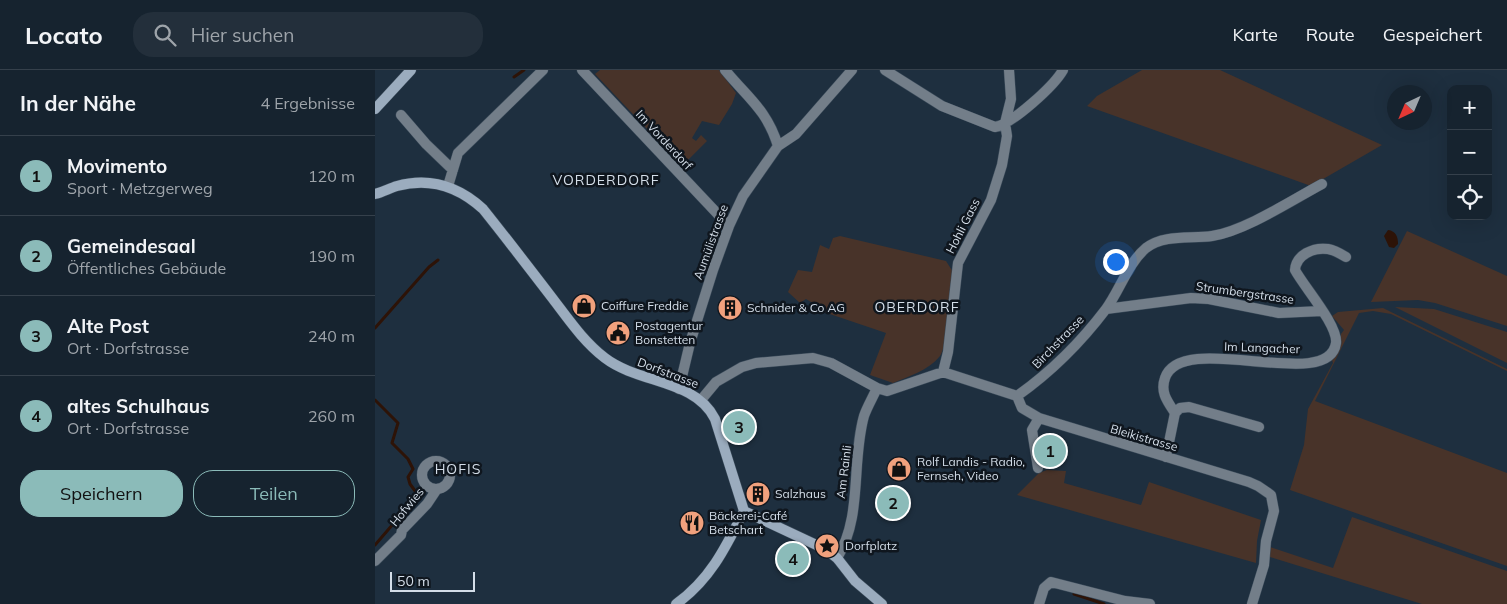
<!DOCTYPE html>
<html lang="de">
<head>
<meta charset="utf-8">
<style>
  :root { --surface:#16232f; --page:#232f3b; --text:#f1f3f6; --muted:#9ea4aa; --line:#35404b; --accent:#8bbbb9 }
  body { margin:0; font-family:Mulish,sans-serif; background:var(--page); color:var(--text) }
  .controls { position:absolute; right:15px; top:15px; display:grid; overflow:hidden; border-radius:10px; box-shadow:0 5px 20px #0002 }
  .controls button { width:45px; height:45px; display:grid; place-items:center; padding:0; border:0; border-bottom:1px solid var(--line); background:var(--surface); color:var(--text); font:25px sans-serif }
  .compass { position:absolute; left:1012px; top:15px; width:45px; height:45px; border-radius:50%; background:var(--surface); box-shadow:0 5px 20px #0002; rotate:224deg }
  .scale { position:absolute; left:15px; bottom:12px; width:85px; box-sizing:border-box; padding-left:5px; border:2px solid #d4dee9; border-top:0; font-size:14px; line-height:18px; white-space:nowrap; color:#d4dee9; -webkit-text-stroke:4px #0f161e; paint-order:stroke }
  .you { position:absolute; left:740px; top:191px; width:18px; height:18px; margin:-12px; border:4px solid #fff; border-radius:50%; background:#1a73e8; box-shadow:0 0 0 8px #1a73e833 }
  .badge { display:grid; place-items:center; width:32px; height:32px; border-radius:50%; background:var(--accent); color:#111; font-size:16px; font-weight:700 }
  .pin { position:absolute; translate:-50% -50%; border:2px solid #fff; box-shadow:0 1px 5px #0006 }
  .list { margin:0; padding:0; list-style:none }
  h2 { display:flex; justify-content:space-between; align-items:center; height:65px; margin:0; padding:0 20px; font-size:21px }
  h2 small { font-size:16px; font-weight:400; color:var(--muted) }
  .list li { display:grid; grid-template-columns:32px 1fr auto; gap:15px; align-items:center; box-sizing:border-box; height:80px; padding:0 20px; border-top:1px solid var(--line) }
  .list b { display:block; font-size:19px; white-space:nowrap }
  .list p { margin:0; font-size:16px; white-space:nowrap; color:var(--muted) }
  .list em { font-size:16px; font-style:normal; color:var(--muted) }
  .actions { display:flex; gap:10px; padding:15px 20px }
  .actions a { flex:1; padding:11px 0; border:1px solid var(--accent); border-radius:20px; text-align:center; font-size:18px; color:var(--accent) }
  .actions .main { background:var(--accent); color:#111 }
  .icon { flex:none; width:28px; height:28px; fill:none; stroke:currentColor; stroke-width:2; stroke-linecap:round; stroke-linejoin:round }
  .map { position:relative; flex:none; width:1132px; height:534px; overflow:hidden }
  header { display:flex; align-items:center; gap:30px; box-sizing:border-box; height:70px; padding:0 25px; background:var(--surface); border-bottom:1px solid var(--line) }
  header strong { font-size:24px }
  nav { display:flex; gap:28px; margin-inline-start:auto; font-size:18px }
  .search { width:350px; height:45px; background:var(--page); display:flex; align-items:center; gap:12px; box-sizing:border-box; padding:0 18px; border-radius:20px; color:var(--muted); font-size:19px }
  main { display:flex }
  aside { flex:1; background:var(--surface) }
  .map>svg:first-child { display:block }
  .green { fill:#483329 }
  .water { fill:#2d1307 }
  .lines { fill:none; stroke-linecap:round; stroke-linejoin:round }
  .stream { stroke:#2d1307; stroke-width:3 }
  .street-casing { stroke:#3b4b5a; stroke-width:11 }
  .secondary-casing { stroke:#3b4b5a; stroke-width:11 }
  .street { stroke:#737e89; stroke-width:10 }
  .secondary { stroke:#9bacbe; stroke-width:10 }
  .labels { text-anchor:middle; stroke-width:5; stroke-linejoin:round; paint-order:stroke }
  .street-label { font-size:12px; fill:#d4dee9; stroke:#0f161e }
  .poi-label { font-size:12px; fill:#d4dee9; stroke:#0f161e; text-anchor:start }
  .neighbourhood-label { font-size:14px; letter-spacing:1px; fill:#d4dee9; stroke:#0f161e }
</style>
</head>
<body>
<header>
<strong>Locato</strong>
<div class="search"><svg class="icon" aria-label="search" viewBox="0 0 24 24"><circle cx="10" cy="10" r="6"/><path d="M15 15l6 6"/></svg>Hier suchen</div>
<nav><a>Karte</a><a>Route</a><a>Gespeichert</a></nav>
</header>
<main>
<aside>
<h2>In der Nähe<small>4 Ergebnisse</small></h2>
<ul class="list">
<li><span class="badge">1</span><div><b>Movimento</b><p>Sport · Metzgerweg</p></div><em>120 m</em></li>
<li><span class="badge">2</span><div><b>Gemeindesaal</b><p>Öffentliches Gebäude</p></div><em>190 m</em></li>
<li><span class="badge">3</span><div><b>Alte Post</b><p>Ort · Dorfstrasse</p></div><em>240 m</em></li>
<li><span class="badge">4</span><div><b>altes Schulhaus</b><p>Ort · Dorfstrasse</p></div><em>260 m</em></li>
</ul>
<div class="actions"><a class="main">Speichern</a><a>Teilen</a></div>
</aside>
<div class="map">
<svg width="1132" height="534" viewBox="0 0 1132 534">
  <rect width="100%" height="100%" fill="#1e2f3f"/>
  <path class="green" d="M225,0h119l17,23 -4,11 -13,21 -17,-4 -10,17 4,3 5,-6 6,6 -25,25 -87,-92z
    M767,0h78l162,75 -71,41 -224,-80 10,-10z
    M1032,161l100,45v50l-72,-23 -17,-3 -47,2z
    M465,166l106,25 7,11c-2,17 -5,73 -13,84 -12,15 -31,20 -47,27l-23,-8 16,-42 -68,-23 1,-3 -13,-8 -6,4 -12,-11 10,-22 14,2 8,-27 9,4 4,-11z
    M1020,237l39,2 73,23v31z
    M1008,238l124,61v2l-116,-57 -18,-3 -14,2 -44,88 192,72v93l-217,-76 14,-45 4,-36 25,-46 -1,-3 7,-12 2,-14 3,-4 -12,-14 6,-4z
    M672,400l19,1 -2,12 77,22 8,-23 112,38 -4,21 -1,22 -239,-68 22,-22z
    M977,447l155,54v33h-85l-152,-47v-10l63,21z"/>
  <path class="water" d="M1013,160c8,1 10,7 10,14l-4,4 -5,-1 -5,-11z"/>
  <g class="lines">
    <path class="stream" d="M139,7l10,-7
      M0,258l54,-61 9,-7
      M0,330l23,23 -6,20 16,16 5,10 -5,8 2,7 8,11 -43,50
      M699,524l30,10"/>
    <defs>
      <path id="street" d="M207,0l147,156
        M350,0c23,28 42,40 53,76
        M510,0l57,36 53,21c17,-3 59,-41 68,-57
        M26,45l25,29 27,26
        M73,116l10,-33 85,-83
        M731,239l85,-11 18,1 70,14 43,-2
        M568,302l5,-20 10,-89 33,-63 11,-35 5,-29 -2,-13 6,-24 -2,-29
        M304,319l11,-46 23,-73 16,-44 14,-30 35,-50 18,-12 56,-64
        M642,326l5,12 17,10 210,64 9,4 13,9 3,16 -8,30 -2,24 -12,39
        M642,326c34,-24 64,-54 89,-87 14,-19 22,-46 40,-61 18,-14 45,-9 66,-12 33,-5 80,-36 110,-52
        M326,330l15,-18 26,-15 14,-4 57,-5 18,5 46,25 10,3 56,-19 74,24
        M800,343l5,-5 9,-1 70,20
        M791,387l9,-44c-8,-12 -15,-21 -10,-35 17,-49 164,16 171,-35 2,-18 -32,-56 -41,-73 1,-15 18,-23 33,-21 6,1 13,5 18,8
        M47 405a14 14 0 1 1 28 0a14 14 0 1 1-28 0Z
        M663,398l-6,-38 7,-12
        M462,488c26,-41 14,-96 27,-142 3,-9 9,-19 13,-28
        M0,491l26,-26 1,-5 25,-26 10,-15
        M664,534l5,-16 7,-6 74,19 25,3"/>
      <path id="secondary" d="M0,39l36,-39
        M0,124c8,-2 15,-6 22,-8 33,-9 62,1 86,23 24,30 47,60 70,90 16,21 31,43 52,59 34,26 90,21 110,61l29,92 81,38 12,9 18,23 27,23
        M301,534c34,-24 50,-57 68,-93"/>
    </defs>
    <use href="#street" class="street-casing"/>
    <use href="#secondary" class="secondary-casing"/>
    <use href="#street" class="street"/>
    <use href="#secondary" class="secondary"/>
  </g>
  <defs>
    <symbol id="shop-disc" viewBox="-11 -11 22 22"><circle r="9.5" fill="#f1a17d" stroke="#0f161e"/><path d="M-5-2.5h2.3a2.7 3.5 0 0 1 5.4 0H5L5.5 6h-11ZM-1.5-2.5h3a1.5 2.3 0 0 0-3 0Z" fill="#111"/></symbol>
    <symbol id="building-disc" viewBox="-11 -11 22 22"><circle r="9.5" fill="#f1a17d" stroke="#0f161e"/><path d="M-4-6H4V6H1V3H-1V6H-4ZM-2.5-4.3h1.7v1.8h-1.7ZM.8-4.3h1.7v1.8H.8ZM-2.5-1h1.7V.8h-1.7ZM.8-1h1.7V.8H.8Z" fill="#111"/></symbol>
    <symbol id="civic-disc" viewBox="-11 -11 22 22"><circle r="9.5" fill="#f1a17d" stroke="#0f161e"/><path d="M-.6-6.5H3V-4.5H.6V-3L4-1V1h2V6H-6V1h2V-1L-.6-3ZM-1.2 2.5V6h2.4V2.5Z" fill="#111"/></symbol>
    <symbol id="restaurant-disc" viewBox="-11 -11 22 22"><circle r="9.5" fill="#f1a17d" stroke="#0f161e"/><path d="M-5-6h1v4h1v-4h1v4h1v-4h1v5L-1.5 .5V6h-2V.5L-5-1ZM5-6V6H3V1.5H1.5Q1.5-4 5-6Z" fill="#111"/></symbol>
    <symbol id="sight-disc" viewBox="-11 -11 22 22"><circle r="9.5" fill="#f1a17d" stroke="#0f161e"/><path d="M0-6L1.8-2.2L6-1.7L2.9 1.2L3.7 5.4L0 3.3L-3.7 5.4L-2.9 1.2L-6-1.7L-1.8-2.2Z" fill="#111"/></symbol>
  </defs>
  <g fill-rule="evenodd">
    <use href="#shop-disc" x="195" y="222" width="28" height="28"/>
    <use href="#building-disc" x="341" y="224" width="28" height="28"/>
    <use href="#civic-disc" x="229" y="249" width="28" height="28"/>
    <use href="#shop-disc" x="510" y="385" width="28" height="28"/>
    <use href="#building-disc" x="369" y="410" width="28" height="28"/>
    <use href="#restaurant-disc" x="303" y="439" width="28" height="28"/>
    <use href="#sight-disc" x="438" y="462" width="28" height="28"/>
  </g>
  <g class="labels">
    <g class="street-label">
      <text transform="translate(289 70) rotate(47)" y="4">Im Vorderdorf</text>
      <text transform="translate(588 156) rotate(-63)" y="4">Hohli Gass</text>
      <text transform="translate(336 172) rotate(-70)" y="4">Aumülistrasse</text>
      <text transform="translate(870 223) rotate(8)" y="4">Strumbergstrasse</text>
      <text transform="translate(683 272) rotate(-46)" y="4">Birchstrasse</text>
      <text transform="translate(887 278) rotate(2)" y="4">Im Langacher</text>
      <text transform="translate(293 303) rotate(21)" y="4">Dorfstrasse</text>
      <text transform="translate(769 368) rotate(16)" y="4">Bleikistrasse</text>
      <text transform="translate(469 402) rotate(-83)" y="4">Am Rainli</text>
      <text transform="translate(32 437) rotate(-51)" y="4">Hofwies</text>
    </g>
    <g class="poi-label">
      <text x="226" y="240">Coiffure Freddie</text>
      <text x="372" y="242">Schnider &amp; Co AG</text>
      <text x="260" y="260">Postagentur<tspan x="260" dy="14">Bonstetten</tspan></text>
      <text x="542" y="396">Rolf Landis - Radio,<tspan x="542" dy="14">Fernseh, Video</tspan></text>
      <text x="400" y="428">Salzhaus</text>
      <text x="334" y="450">Bäckerei-Café<tspan x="334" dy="14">Betschart</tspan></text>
      <text x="470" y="480">Dorfplatz</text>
    </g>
    <g class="neighbourhood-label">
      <text x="231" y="115">VORDERDORF</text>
      <text x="542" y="242">OBERDORF</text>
      <text x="83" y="404">HOFIS</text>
    </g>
  </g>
</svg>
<div class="controls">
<button>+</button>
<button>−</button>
<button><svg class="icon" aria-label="locate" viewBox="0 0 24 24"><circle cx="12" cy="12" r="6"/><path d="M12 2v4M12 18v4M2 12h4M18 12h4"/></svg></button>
</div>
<svg class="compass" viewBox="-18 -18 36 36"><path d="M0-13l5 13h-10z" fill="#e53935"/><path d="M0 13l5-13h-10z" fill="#9ea4aa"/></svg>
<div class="scale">50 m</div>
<div class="you"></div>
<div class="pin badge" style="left:675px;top:381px">1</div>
<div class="pin badge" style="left:518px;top:433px">2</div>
<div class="pin badge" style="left:364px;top:357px">3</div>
<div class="pin badge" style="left:418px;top:489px">4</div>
</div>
</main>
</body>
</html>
